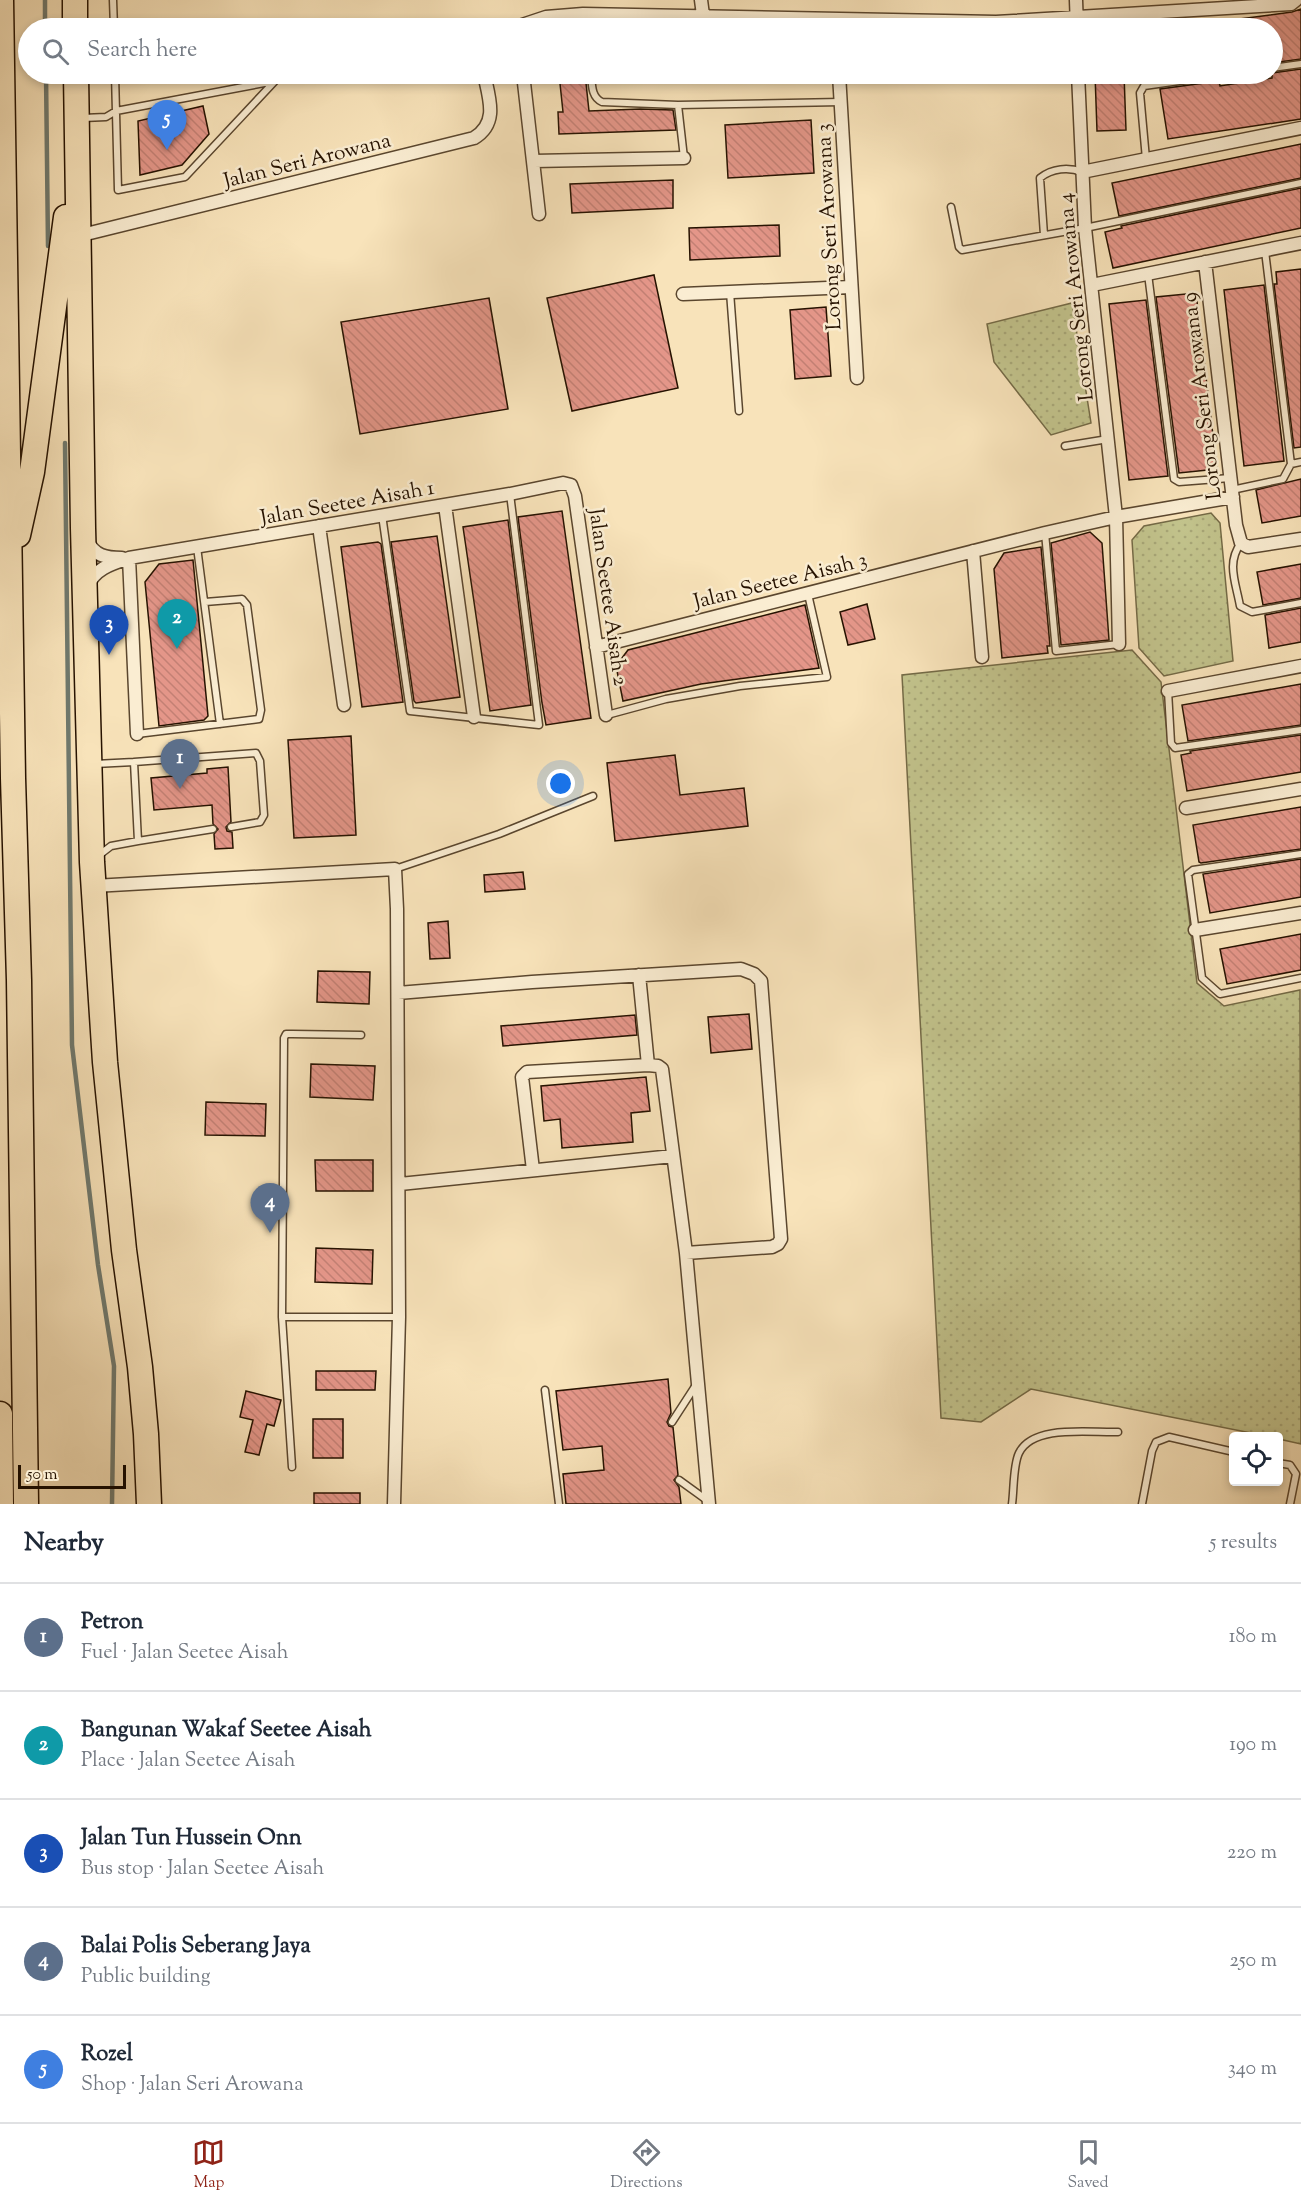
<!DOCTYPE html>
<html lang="en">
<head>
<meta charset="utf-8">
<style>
  :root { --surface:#fff; --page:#f2f2f3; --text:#1f2937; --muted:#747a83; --line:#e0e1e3; --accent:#8f2418 }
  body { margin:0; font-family:"Sorts Mill Goudy",serif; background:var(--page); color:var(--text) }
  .controls { position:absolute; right:18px; bottom:18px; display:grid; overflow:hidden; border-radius:6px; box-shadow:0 3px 9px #0003 }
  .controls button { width:54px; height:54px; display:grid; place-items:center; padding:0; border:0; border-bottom:2px solid var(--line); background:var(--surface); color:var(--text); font:30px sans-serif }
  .scale { position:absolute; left:18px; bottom:15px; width:108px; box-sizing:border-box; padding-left:6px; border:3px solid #261200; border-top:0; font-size:16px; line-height:21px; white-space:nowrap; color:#261200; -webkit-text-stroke:4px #faedd2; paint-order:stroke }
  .you { position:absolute; left:561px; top:784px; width:21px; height:21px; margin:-15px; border:4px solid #fff; border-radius:50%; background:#1a73e8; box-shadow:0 0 0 9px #1a73e833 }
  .badge { display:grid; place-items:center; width:39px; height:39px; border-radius:50%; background:var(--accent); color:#fff; font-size:20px; font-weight:700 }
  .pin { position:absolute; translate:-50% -50px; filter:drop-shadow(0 2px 3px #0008) }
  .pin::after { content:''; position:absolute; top:32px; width:21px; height:18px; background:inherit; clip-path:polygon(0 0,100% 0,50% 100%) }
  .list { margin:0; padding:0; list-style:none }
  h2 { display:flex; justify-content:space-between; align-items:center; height:78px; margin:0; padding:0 24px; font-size:26px }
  h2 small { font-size:20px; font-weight:400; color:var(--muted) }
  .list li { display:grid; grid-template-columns:39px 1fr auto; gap:18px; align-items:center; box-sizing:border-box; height:108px; padding:0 24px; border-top:2px solid var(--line) }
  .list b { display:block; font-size:22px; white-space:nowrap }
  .list p { margin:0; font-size:20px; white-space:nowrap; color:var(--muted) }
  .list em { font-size:20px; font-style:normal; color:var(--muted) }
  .icon { flex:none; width:33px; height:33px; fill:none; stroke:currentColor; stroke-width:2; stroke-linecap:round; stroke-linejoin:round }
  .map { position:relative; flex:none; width:1301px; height:1504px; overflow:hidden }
  .search { position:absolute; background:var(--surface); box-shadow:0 3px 9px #0003; left:18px; right:18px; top:18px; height:66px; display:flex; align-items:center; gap:15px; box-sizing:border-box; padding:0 21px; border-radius:33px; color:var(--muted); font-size:22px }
  .sheet { height:618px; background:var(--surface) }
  nav { display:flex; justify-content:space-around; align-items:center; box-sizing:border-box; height:84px; border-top:2px solid var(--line); background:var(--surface); font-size:16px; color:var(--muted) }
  nav a { display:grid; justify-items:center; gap:3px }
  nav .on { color:var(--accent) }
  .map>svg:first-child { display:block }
  .green { fill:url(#green-dots); stroke:#746a46; stroke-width:1.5 }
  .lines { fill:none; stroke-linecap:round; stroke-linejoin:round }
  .stream { stroke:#6f796e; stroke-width:4.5 }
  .building { fill:url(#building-back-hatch); stroke:#261200; stroke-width:1.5 }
  .service-casing { stroke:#5a462e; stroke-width:9 }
  .minor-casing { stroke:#5a462e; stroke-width:15 }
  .motorway-casing { stroke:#261200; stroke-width:27 }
  .service { stroke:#faedd2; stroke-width:6 }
  .minor { stroke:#faedd2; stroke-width:12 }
  .motorway { stroke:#f8e3ba; stroke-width:24 }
  .labels { text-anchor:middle; stroke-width:5; stroke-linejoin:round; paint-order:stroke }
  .street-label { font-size:21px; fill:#261200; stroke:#faedd2 }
</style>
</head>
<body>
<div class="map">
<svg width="1301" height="1504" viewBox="0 0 1301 1504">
  <defs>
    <pattern id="green-dots" width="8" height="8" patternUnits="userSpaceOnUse" patternTransform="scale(1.5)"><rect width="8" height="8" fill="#c2c38c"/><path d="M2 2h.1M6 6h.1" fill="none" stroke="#a7a677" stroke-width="1.8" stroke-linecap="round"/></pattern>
    <pattern id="building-back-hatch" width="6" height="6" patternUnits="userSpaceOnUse" patternTransform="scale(1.5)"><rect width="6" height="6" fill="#e49689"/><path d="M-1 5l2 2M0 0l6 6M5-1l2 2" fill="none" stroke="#c38074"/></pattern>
  </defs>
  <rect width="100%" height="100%" fill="#f8e3ba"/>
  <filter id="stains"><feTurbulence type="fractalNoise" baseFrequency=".00333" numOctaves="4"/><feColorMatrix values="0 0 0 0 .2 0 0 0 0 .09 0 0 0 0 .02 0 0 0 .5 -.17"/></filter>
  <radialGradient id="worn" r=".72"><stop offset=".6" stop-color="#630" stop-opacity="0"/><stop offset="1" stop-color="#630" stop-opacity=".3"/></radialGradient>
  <path class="green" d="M1072,303l19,120 -40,12 -57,-73 -7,-38z
    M1211,513l9,10 13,138 -69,15 -25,-28 -7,-108 12,-14z
    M1132,650l29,32 36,301 27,23 76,-16 1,454 -22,-5 -1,-3h-12l-235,-47 -50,33 -40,-4 -39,-743z"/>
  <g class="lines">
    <path class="stream" d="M45,0v28
      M46,74l2,172
      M65,443l7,602 26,220 16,101 -2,138"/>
  </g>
  <path class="building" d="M1301,9v50l-29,4v-35h-55v-6l75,-10z
    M1301,69v50l-133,20 -8,-50 59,-8 1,5 52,-8v-5z
    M559,74h26l4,37 51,-2 33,1 3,20 -117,4 -1,-22h5z
    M1095,74h29l2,56 -29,1z
    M1158,74h37l-36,5z
    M203,106l6,28 -27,31 -42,10 -2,-54z
    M811,120l3,53 -86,5 -3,-53z
    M1301,144v34l-182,38 -7,-33z
    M673,180v28l-101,5 -2,-29z
    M1301,188v40l-188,40 -8,-36 17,-4 -1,-2z
    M779,225l1,31 -90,4 -1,-32z
    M1301,269v178l-7,1 -20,-164h3l-1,-12z
    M654,275l24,113 -106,23 -25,-113z
    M1264,285l20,176 -40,5 -20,-176z
    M1196,293l21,176 -38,4 -23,-176z
    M489,298l19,111 -148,25 -19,-112z
    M1146,300l22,176 -39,4 -20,-176z
    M826,307l5,69 -36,3 -5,-69z
    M1301,479v37l-39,7 -6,-33z
    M562,511l29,207 -45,7 -4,-22 -24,-186z
    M508,520l23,185 -41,6 -27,-184z
    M1090,532l12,11 7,97 -48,5 -10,-102z
    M437,536l23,161 -44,6 -2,-2 -23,-159z
    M378,542l3,2 22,158 -41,5 -21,-160z
    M1041,547l9,99h-3l1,7 -46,5 -8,-89 10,-16z
    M193,560l15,156 -4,4 -45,6 -14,-144 14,-18z
    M1301,564v34l-38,7 -6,-33z
    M867,604l8,35 -27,6 -8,-33z
    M805,605l14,63 -118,16 -78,17 -7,-35 12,-16z
    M1301,608v34l-32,6 -4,-33z
    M1301,684v41l-113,16 -6,-36z
    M1301,735v37l-114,19 -6,-36 10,-2 -1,-2z
    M351,736l5,99 -62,3 -6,-98z
    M675,755l5,40 64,-7 4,38 -133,15 -8,-78z
    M228,767l3,55 -5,5 1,4 5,1 1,16 -18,1 -1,-15 4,-5 -5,-5 -1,-19 -58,5 -3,-32 56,-5v-4z
    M1301,807v42l-100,14 -2,-1 -6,-37z
    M1301,859v38l-91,16 -7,-39z
    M523,872l2,17 -40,3 -1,-17z
    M448,921l2,37 -20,1 -2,-36z
    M1301,934v36l-74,14 -7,-35z
    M318,971l52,1 -1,32 -52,-2z
    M749,1014l3,35 -41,4 -3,-36z
    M635,1015l2,20 -134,11 -2,-20z
    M311,1064l64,2 -2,34 -63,-3z
    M646,1077l4,34 -19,2 2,29 -71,6 -2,-29 -16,2 -3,-35z
    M206,1102l60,2 -1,32 -60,-1z
    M315,1160h58v31h-57z
    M316,1248l57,2 -1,34 -57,-2z
    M316,1371h60l-1,19h-59z
    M668,1379l3,34 -4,9 2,4 4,1 5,48 -4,5 5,7 2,17h-115l-3,-30 41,-4 -2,-24 -39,4 -7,-59z
    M246,1391l35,9 -7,26 -7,-2 -8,31 -14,-3 8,-32 -13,-3z
    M313,1419h30v39h-30z
    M314,1493h46v11h-46z"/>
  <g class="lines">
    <defs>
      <path id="service" d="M113,0l1,28
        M583,14l2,14
        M1272,68l29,-4
        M115,74l3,116 67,-13 90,-96
        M591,74c1,10 0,23 11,28l76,3 163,-3
        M678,105l6,53
        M83,118l23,-1 10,-6 159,-30
        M1146,159l-6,-66 4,-7 85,-12
        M951,207l8,40 3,3 123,-22 216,-45
        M1044,235l-4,-57c12,-10 29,-11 42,-6
        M1265,251l26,213
        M1148,274l26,205 5,3 51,-4
        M730,292l9,119
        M1065,446l43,-7
        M1232,490l51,-11 8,-15 10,-2
        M382,515l28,196 129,14 -29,-231
        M1045,533l11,118 63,-7
        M1241,543c-15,20 -5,40 -1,63l12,6 49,-9
        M197,547l23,177
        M1168,691l3,52 4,5 126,-18
        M607,715l59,-16 74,-13 87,-9 -19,-83
        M137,734l122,-15 2,-9 -14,-105 -5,-6 -37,3
        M134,762l122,-9 4,8 4,54 -4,7 -29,5
        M95,764l39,-2 4,79 -27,5 -13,10
        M138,841l75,-12
        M1301,854l-108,16 -5,4 14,104 18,16 81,-16
        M395,869l104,-35 94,-38
        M282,1317h117
        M545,1390l14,114
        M672,1422l24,-37
        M1278,1463l12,2 6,9 -6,30
        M292,1467l-10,-150 2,-279 2,-4h6l69,1
        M679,1480l29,21
        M1012,1504c2,-14 1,-39 7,-51 14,-29 71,-20 99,-21
        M1142,1504l10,-53 4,-9 13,-5 65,15"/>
      <path id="minor" d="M701,0l2,15
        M1076,0l1,28
        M513,28l33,-11 37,-3 413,8 295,-18 5,-4
        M523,74l16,140
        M839,74l18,304
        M1078,74l7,154 31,289 3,127
        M534,161l150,-3
        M1082,172l219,-44
        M78,236l396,-98c25,-15 15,-40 10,-64
        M1205,262l31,263 5,18 7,4 53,-8
        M1092,285l209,-42
        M683,294l168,-7
        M445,505l29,212
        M319,526l25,179
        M87,540c7,16 19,18 35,18
        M973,551l9,106
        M129,558l8,176
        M87,586c9,-18 24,-22 42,-28l381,-64 53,-11 8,2 4,11 31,219
        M596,647l449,-114 71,-16 117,-20
        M1168,691l133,-25
        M1186,808l115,-19
        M94,886l301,-17 2,40 2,408 -5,187
        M1195,930l106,-17
        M639,975l9,90
        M398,993l134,-11 209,-13 13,5 7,7 20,258 -3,5 -6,3 -86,6
        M533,1170l-11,-93 5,-5 121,-7 10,1 4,3 24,184 23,251
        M400,1184l273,-28"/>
      <path id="motorway" d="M1,0l12,778 6,202 7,524
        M75,0v28
        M76,74l7,454 9,334 13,200 19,188 16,117 6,67 3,70
        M18,535l14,-63 34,-255
        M0,1414l1,90"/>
    </defs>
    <use href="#service" class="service-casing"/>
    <use href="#minor" class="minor-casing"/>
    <use href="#motorway" class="motorway-casing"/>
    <use href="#service" class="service"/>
    <use href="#minor" class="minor"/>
    <use href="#motorway" class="motorway"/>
  </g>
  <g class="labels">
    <g class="street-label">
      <text transform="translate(307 160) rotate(-14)" y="7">Jalan Seri Arowana</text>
      <text transform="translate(828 227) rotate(-93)" y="7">Lorong Seri Arowana 3</text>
      <text transform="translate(1075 297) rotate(-96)" y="7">Lorong Seri Arowana 4</text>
      <text transform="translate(1201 396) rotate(-97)" y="7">Lorong Seri Arowana 9</text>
      <text transform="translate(347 502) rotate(-10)" y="7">Jalan Seetee Aisah 1</text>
      <text transform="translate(780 580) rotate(-14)" y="7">Jalan Seetee Aisah 3</text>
      <text transform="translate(609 597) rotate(82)" y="7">Jalan Seetee Aisah 2</text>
    </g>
  </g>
  <rect width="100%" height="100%" filter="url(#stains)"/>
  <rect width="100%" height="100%" fill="url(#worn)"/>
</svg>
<div class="controls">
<button><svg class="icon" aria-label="locate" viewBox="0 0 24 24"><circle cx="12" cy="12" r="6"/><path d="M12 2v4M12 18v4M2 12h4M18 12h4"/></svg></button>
</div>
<div class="scale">50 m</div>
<div class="you"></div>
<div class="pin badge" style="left:180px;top:789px;background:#5c6f8a">1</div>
<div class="pin badge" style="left:177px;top:649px;background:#0f9aa8">2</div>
<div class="pin badge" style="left:109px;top:655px;background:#1a4fb4">3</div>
<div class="pin badge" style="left:270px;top:1233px;background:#5c6f8a">4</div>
<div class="pin badge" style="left:167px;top:150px;background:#3f7fe0">5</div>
<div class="search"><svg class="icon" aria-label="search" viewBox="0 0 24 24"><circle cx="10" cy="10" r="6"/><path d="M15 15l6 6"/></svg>Search here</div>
</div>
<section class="sheet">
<h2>Nearby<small>5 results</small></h2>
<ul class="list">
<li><span class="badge" style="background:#5c6f8a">1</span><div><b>Petron</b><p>Fuel · Jalan Seetee Aisah</p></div><em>180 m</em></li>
<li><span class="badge" style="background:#0f9aa8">2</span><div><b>Bangunan Wakaf Seetee Aisah</b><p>Place · Jalan Seetee Aisah</p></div><em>190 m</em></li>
<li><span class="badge" style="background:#1a4fb4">3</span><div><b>Jalan Tun Hussein Onn</b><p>Bus stop · Jalan Seetee Aisah</p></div><em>220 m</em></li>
<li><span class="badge" style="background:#5c6f8a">4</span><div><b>Balai Polis Seberang Jaya</b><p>Public building</p></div><em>250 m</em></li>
<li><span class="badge" style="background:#3f7fe0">5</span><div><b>Rozel</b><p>Shop · Jalan Seri Arowana</p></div><em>340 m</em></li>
</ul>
</section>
<nav>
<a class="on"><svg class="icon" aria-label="map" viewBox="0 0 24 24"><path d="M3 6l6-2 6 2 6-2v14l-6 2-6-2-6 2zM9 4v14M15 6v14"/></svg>Map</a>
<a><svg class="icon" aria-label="directions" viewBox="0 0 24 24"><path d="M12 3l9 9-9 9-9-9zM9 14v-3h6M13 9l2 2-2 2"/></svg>Directions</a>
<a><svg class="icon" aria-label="saved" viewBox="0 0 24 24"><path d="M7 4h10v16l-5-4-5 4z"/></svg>Saved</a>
</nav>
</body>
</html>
